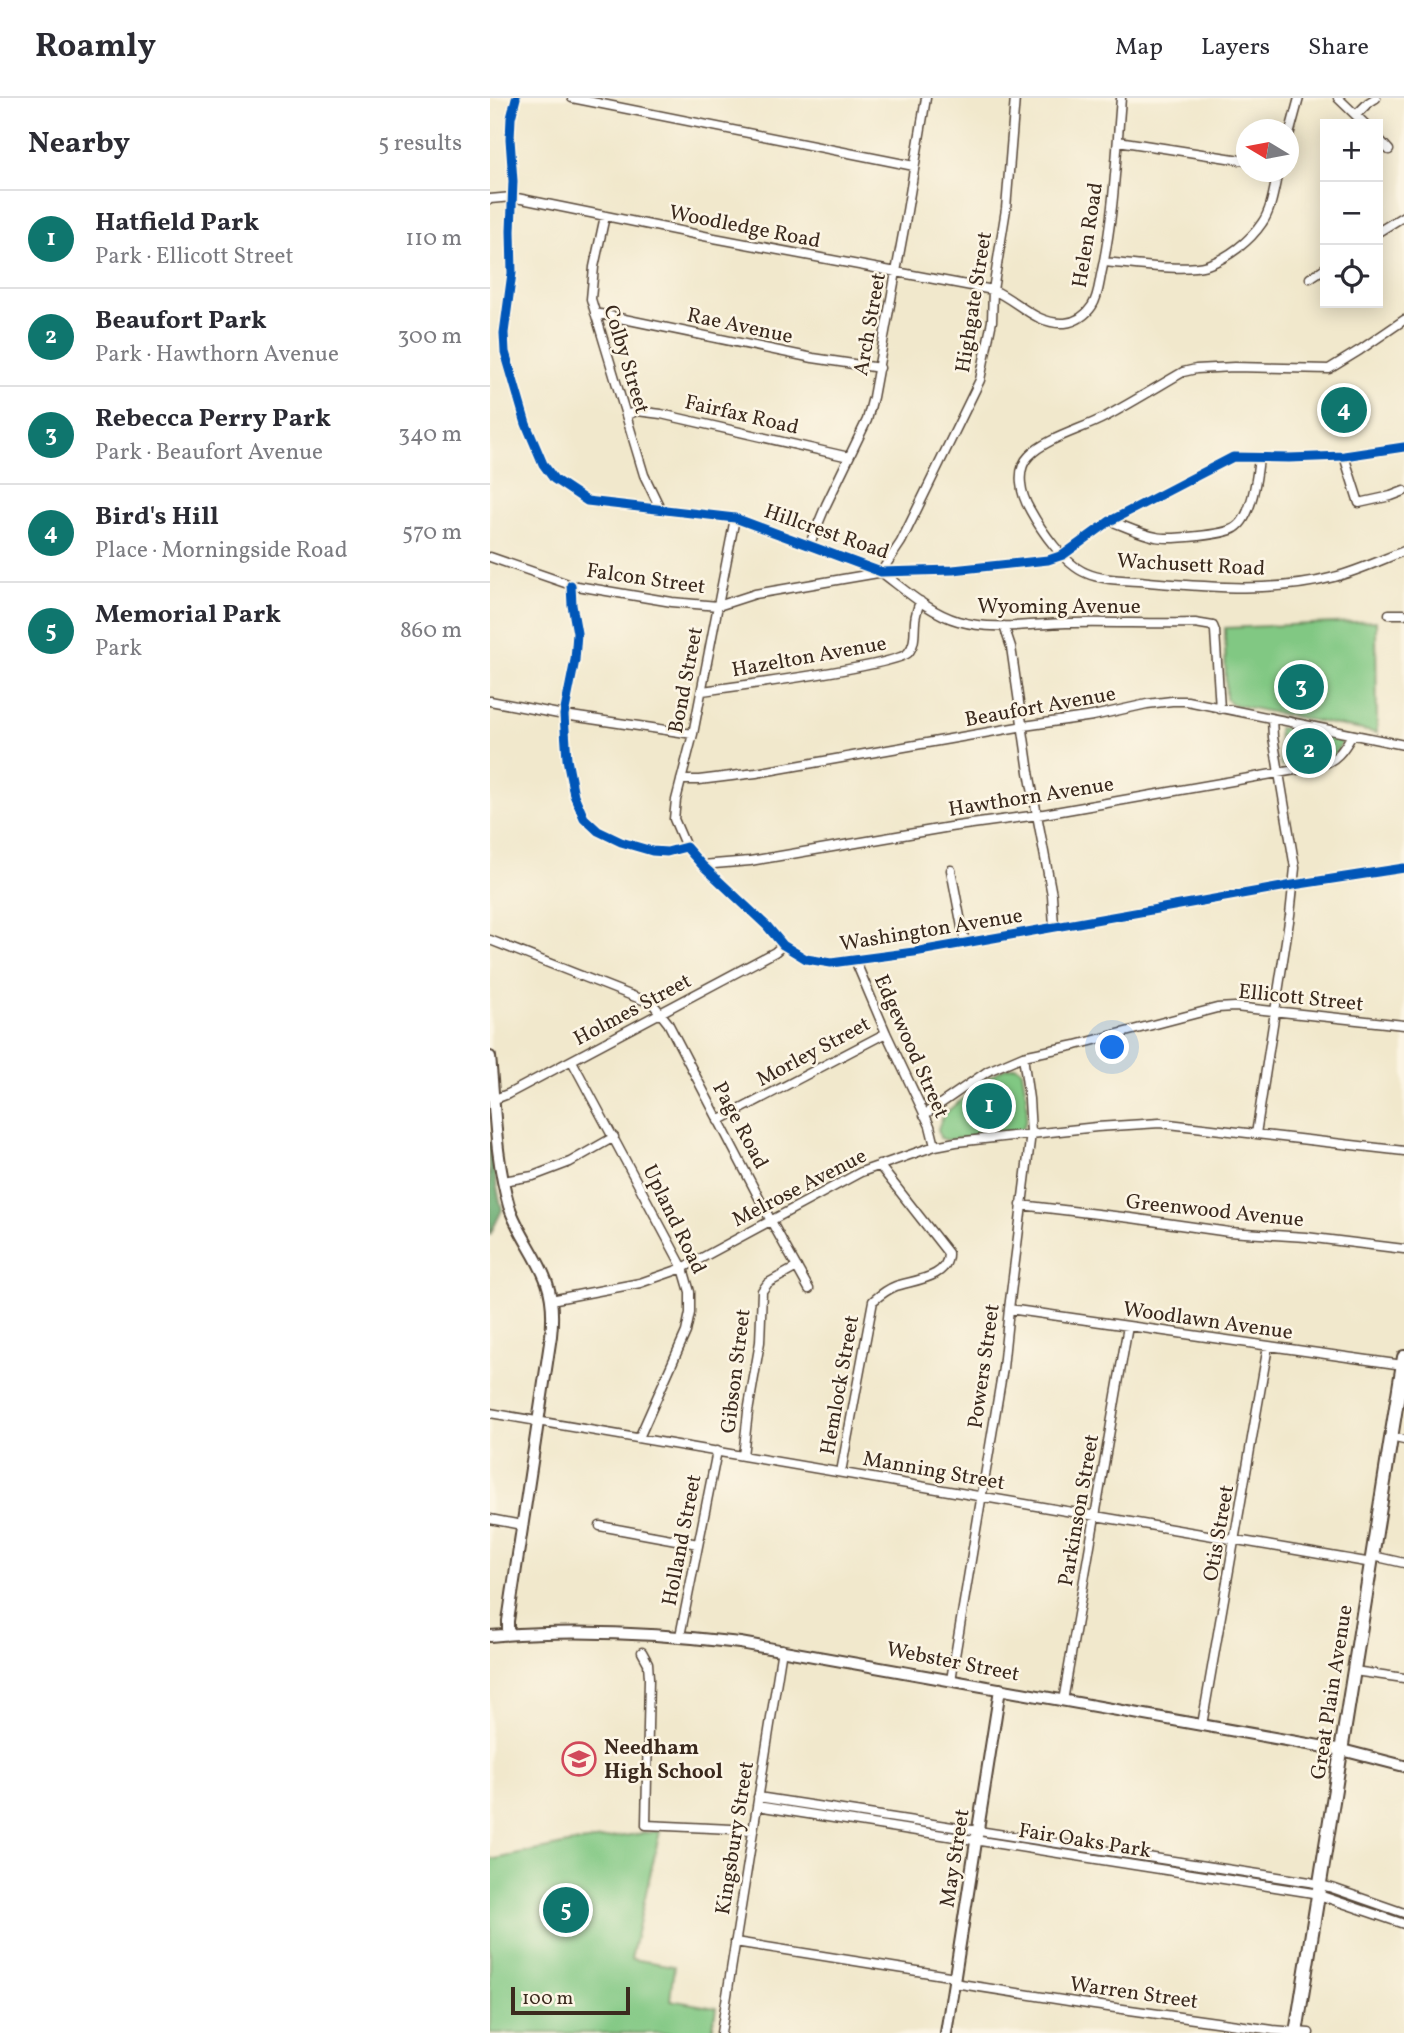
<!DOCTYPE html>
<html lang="en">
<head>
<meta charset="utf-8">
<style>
  :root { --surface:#fff; --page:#f7f7f7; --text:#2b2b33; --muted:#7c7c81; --line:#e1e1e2; --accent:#0f766e }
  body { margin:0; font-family:Vollkorn,serif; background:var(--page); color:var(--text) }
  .controls { position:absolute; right:21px; top:21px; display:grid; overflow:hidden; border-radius:0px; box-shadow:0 4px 18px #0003 }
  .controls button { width:63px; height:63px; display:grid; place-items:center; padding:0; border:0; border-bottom:2px solid var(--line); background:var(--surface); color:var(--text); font:35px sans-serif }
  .compass { position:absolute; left:746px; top:21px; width:63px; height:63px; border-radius:50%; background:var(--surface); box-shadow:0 4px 18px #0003; rotate:280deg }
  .scale { position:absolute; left:21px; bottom:18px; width:119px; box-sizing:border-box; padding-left:7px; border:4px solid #3b2a1e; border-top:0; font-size:19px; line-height:24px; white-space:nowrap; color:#3b2a1e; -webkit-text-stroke:5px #fcf5e5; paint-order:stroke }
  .you { position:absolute; left:623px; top:950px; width:24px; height:24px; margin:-18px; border:5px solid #fff; border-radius:50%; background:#1a73e8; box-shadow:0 0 0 10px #1a73e833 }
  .badge { display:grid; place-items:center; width:46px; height:46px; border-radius:50%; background:var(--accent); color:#fff; font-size:23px; font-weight:700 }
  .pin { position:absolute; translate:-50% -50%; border:4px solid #fff; box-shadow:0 2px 7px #0006 }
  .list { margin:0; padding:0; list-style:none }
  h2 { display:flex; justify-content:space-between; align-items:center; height:91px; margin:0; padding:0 28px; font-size:30px }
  h2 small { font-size:23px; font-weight:400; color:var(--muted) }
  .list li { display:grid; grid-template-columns:46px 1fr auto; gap:21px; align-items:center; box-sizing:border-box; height:98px; padding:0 28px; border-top:2px solid var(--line) }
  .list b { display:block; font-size:26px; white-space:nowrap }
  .list p { margin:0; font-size:23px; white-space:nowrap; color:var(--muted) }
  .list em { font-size:23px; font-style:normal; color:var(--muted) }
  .icon { flex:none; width:38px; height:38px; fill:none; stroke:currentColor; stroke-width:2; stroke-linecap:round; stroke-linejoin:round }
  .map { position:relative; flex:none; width:914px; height:1935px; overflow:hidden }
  header { display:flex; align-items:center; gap:42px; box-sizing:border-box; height:98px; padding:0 35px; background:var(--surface); border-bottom:2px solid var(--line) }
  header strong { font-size:33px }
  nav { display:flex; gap:38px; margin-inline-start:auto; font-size:24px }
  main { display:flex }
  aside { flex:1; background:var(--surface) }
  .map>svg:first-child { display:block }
  .green { fill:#81c883; stroke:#5e7950; stroke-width:2 }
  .forest { fill:#68ac71; stroke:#526b48; stroke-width:2 }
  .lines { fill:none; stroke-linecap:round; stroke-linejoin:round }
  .minor-casing { stroke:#564638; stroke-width:11 }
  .tertiary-casing { stroke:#564638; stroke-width:14 }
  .secondary-casing { stroke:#564638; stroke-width:16 }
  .minor { stroke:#fff; stroke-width:8 }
  .tertiary { stroke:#fff; stroke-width:10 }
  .secondary { stroke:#fff; stroke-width:12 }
  .cycleway-casing { stroke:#fcf5e5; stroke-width:13 }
  .cycleway { stroke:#0057b8; stroke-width:9 }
  .labels { text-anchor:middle; stroke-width:5; stroke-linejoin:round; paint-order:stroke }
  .street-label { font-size:21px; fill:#3b2a1e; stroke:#fcf5e5 }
  .poi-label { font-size:21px; font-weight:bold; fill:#3b2a1e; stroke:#fcf5e5; text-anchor:start }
</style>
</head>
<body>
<header>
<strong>Roamly</strong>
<nav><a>Map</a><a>Layers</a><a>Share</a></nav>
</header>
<main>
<aside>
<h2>Nearby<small>5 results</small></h2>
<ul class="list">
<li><span class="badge">1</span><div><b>Hatfield Park</b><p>Park · Ellicott Street</p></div><em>110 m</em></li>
<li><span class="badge">2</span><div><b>Beaufort Park</b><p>Park · Hawthorn Avenue</p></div><em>300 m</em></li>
<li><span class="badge">3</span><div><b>Rebecca Perry Park</b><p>Park · Beaufort Avenue</p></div><em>340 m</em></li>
<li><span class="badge">4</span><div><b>Bird's Hill</b><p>Place · Morningside Road</p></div><em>570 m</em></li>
<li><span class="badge">5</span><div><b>Memorial Park</b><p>Park</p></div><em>860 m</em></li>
</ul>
</aside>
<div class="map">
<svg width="914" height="1935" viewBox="0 0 914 1935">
  <rect width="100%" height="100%" fill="#fcf5e5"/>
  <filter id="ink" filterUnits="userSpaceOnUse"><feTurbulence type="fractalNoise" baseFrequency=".0143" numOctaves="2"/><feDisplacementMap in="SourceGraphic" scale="14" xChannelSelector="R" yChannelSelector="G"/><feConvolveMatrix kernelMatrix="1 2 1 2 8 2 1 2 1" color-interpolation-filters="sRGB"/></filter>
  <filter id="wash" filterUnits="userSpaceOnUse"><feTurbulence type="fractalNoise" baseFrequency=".00686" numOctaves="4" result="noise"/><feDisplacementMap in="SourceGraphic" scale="28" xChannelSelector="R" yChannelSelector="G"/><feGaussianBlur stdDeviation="1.57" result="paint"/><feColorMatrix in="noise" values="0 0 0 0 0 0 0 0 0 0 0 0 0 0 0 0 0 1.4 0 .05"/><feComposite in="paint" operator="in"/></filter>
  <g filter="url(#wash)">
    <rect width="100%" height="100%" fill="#f1e8cc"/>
    <path class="green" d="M886,523l1,112 -146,-29 -5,-5 -1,-71z
      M788,630h6l60,10 -10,18 -16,5 -37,5z
      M526,968l6,4c2,16 11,49 -2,61l-73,9 -7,-2 -2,-9 5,-14 44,-37 18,-10z
      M170,1733l-29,128 43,7 -4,34 46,8 -4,25h-222v-173l83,-17z"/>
    <path class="forest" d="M0,1043l6,42 6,27 -12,25z"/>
  </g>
  <g filter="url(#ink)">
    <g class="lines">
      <defs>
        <path id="minor" d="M26,0l-5,20 -1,21 3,42 -2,50 1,42 -8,60 1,19 21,72 17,40 11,15 33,22 148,17 146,54 72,-2 95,-10 15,-5 47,-34 123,-64 56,1 55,-2 60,-9
          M82,0l342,68
          M848,0l27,26
          M866,17l12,-12 8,-5
          M799,37l10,-37
          M888,40l11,12
          M628,43l129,20
          M0,101l22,-2 202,41 279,52c25,11 43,35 72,33 11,-1 21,-8 27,-17 6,-9 7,-21 9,-31 13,-58 15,-118 20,-177
          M115,118l-11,51 -3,32 53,176 16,33
          M888,134l26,-16
          M614,164c26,2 80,10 103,3 21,-7 43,-24 55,-42 10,-14 12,-35 16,-51
          M820,180l15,-10
          M105,215l218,45 67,10
          M914,222l-44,30 -31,19 -95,-2 -38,2 -13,3c-26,15 -52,31 -78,45 -22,12 -59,21 -76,39 -14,14 -8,39 1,54 11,20 34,54 56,63 18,8 43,7 63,9 59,5 127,11 185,-5 24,-6 47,-17 70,-26
          M137,317l10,-4 24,3 188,43
          M854,358l15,47 32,-7 13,-5
          M620,423c15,5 30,13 46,16 13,3 68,-2 79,-9 17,-10 22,-52 24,-70
          M319,448l17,-41 41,-85 6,-23 32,-174 21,-125
          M0,459l81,28 101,17 46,4 37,-12 123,-21
          M391,474l20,-30 79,-162 12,-59 1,-31 13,-81 9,-111
          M391,474c24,18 49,41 77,49 35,10 73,3 108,2 43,-1 86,1 129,0l18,3 2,5 5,78
          M81,487l1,20 5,28 -2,27 -11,55 3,44 7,36 10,23 14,13 23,11 31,9 15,1 19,-5 16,18 65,61 16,19 23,14 25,4 83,-11 379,-67 111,-17
          M899,516h15
          M514,528l7,21 18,125 23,123 2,31
          M212,593c30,-4 192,-25 206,-38 8,-9 6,-21 7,-31 0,-7 3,-14 5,-21
          M0,603l74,14 129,19
          M191,682h18l57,-7 268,-47 69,-10 54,-12 25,-3h15l217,44
          M196,749l-12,-28 2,-19 17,-66 42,-216
          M212,767l48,-4 200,-34 88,-12 280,-49c18,-5 25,-15 34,-31
          M461,772l14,73
          M0,842l163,64 15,19 103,198 38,68
          M365,862l31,73 44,93 5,20
          M82,963l111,207 7,24v21l-4,19 -47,106
          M5,1001l13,-5 267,-142 8,-7
          M434,1017l64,-44 35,-15 53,-11 141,-37 18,-1 169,18
          M228,1023l168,-88
          M766,1036l34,-219 5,-47 -22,-131 -1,-18
          M13,1083l30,-5 37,-14 44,-25
          M531,1107l110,13 98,14 77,5 98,12
          M61,1202l89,-17 43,-15 178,-96 74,-26 21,-4 141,-15 63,-4 244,28
          M519,1211l394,56
          M0,1315l882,150
          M901,1339l13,3
          M253,1358l5,-44 12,-70 2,-51 6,-8 29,-16
          M351,1374l32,-171c7,-6 15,-12 23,-15 18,-6 53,-8 52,-33l-69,-88
          M0,1421l32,6
          M110,1428l98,18
          M883,1458l31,7
          M190,1538l37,-185
          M152,1554l6,11 1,15 -3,147 107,5
          M864,1573l50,7
          M461,1582l52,-312 6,-59 22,-176 -2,-34 -6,-43
          M573,1603l65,-375
          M712,1627l66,-379
          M268,1699l552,85 22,6 72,25
          M267,1708l556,87 91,31
          M245,1844l220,35
          M464,1885l140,22 179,25 36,3
          M231,1935l61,-384"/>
        <path id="tertiary" d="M0,959c5,49 5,101 19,149 9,28 29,50 38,77 6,17 6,35 4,53l-43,285v13
          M0,1538c83,-7 167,-3 250,7l602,107 62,16
          M456,1935l54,-344"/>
        <path id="secondary" d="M806,1935l108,-676"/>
      </defs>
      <use href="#minor" class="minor-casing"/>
      <use href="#tertiary" class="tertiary-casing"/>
      <use href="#secondary" class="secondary-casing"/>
      <use href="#minor" class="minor"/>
      <use href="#tertiary" class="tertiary"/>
      <use href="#secondary" class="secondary"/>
      <defs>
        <path id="cycleway" d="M26,0l-5,20 -1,21 3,42 -2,50 1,42 -8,60 1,19 21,72 17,40 11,15 33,22 148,17 146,54 72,-2 95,-10 15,-5 47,-34 123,-64 56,1 55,-2 60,-9
          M81,487l1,20 5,28 -2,27 -11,55 3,44 7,36 10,23 14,13 23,11 31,9 15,1 19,-5 16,18 65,61 16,19 23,14 25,4 83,-11 379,-67 111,-17"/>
      </defs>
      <use href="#cycleway" class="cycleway-casing"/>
      <use href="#cycleway" class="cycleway"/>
    </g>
  </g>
  <defs>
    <symbol id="school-ring" viewBox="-11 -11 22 22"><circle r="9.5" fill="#fcf5e5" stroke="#d1495b" stroke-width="1.5"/><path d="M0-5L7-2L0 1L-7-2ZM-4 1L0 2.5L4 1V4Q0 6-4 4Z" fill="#d1495b"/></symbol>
  </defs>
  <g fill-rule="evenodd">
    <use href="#school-ring" x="70" y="1642" width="38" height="38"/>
  </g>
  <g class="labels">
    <g class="street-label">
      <text transform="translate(255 128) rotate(11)" y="7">Woodledge Road</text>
      <text transform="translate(597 137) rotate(-81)" y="7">Helen Road</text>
      <text transform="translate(483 204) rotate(-81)" y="7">Highgate Street</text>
      <text transform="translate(379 226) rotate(-80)" y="7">Arch Street</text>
      <text transform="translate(250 227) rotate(12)" y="7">Rae Avenue</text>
      <text transform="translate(137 261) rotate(73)" y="7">Colby Street</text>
      <text transform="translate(252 316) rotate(13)" y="7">Fairfax Road</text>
      <text transform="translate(337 433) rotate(19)" y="7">Hillcrest Road</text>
      <text transform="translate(701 466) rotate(3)" y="7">Wachusett Road</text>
      <text transform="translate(156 480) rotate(8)" y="7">Falcon Street</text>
      <text x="569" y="515">Wyoming Avenue</text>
      <text transform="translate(319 558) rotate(-10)" y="7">Hazelton Avenue</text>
      <text transform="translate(195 582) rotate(-79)" y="7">Bond Street</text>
      <text transform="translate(550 608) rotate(-10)" y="7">Beaufort Avenue</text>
      <text transform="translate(541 698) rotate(-9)" y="7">Hawthorn Avenue</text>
      <text transform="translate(441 831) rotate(-9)" y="7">Washington Avenue</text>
      <text transform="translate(811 899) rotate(6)" y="7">Ellicott Street</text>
      <text transform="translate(142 911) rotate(-28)" y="7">Holmes Street</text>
      <text transform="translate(422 948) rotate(66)" y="7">Edgewood Street</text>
      <text transform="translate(323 953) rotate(-28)" y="7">Morley Street</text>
      <text transform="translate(251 1027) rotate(62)" y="7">Page Road</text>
      <text transform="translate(309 1089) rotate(-27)" y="7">Melrose Avenue</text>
      <text transform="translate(725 1112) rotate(6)" y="7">Greenwood Avenue</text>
      <text transform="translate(185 1121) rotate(64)" y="7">Upland Road</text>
      <text transform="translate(718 1222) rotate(8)" y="7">Woodlawn Avenue</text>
      <text transform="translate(493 1268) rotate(-82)" y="7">Powers Street</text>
      <text transform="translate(245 1273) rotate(-83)" y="7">Gibson Street</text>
      <text transform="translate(349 1287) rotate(-80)" y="7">Hemlock Street</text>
      <text transform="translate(444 1372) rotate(10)" y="7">Manning Street</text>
      <text transform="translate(588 1412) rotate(-80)" y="7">Parkinson Street</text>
      <text transform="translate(728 1435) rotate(-80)" y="7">Otis Street</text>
      <text transform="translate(191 1442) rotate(-79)" y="7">Holland Street</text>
      <text transform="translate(463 1563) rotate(11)" y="7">Webster Street</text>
      <text transform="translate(841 1594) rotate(-81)" y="7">Great Plain Avenue</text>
      <text transform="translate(244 1740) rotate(-81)" y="7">Kingsbury Street</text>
      <text transform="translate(595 1742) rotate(9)" y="7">Fair Oaks Park</text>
      <text transform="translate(464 1760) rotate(-81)" y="7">May Street</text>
      <text transform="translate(644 1894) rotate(8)" y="7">Warren Street</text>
    </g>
    <g class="poi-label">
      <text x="114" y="1656">Needham<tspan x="114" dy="24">High School</tspan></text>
    </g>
  </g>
</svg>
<div class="controls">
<button>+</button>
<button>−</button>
<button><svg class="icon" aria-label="locate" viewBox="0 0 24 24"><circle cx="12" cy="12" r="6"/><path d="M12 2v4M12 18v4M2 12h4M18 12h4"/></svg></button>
</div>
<svg class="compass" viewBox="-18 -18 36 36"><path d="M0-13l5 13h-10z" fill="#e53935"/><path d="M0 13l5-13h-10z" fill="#7c7c81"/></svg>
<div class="scale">100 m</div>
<div class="you"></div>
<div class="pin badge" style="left:499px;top:1008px">1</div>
<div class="pin badge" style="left:819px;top:653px">2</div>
<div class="pin badge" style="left:811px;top:589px">3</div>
<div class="pin badge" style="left:854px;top:312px">4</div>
<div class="pin badge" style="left:76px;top:1812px">5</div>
</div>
</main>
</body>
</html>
